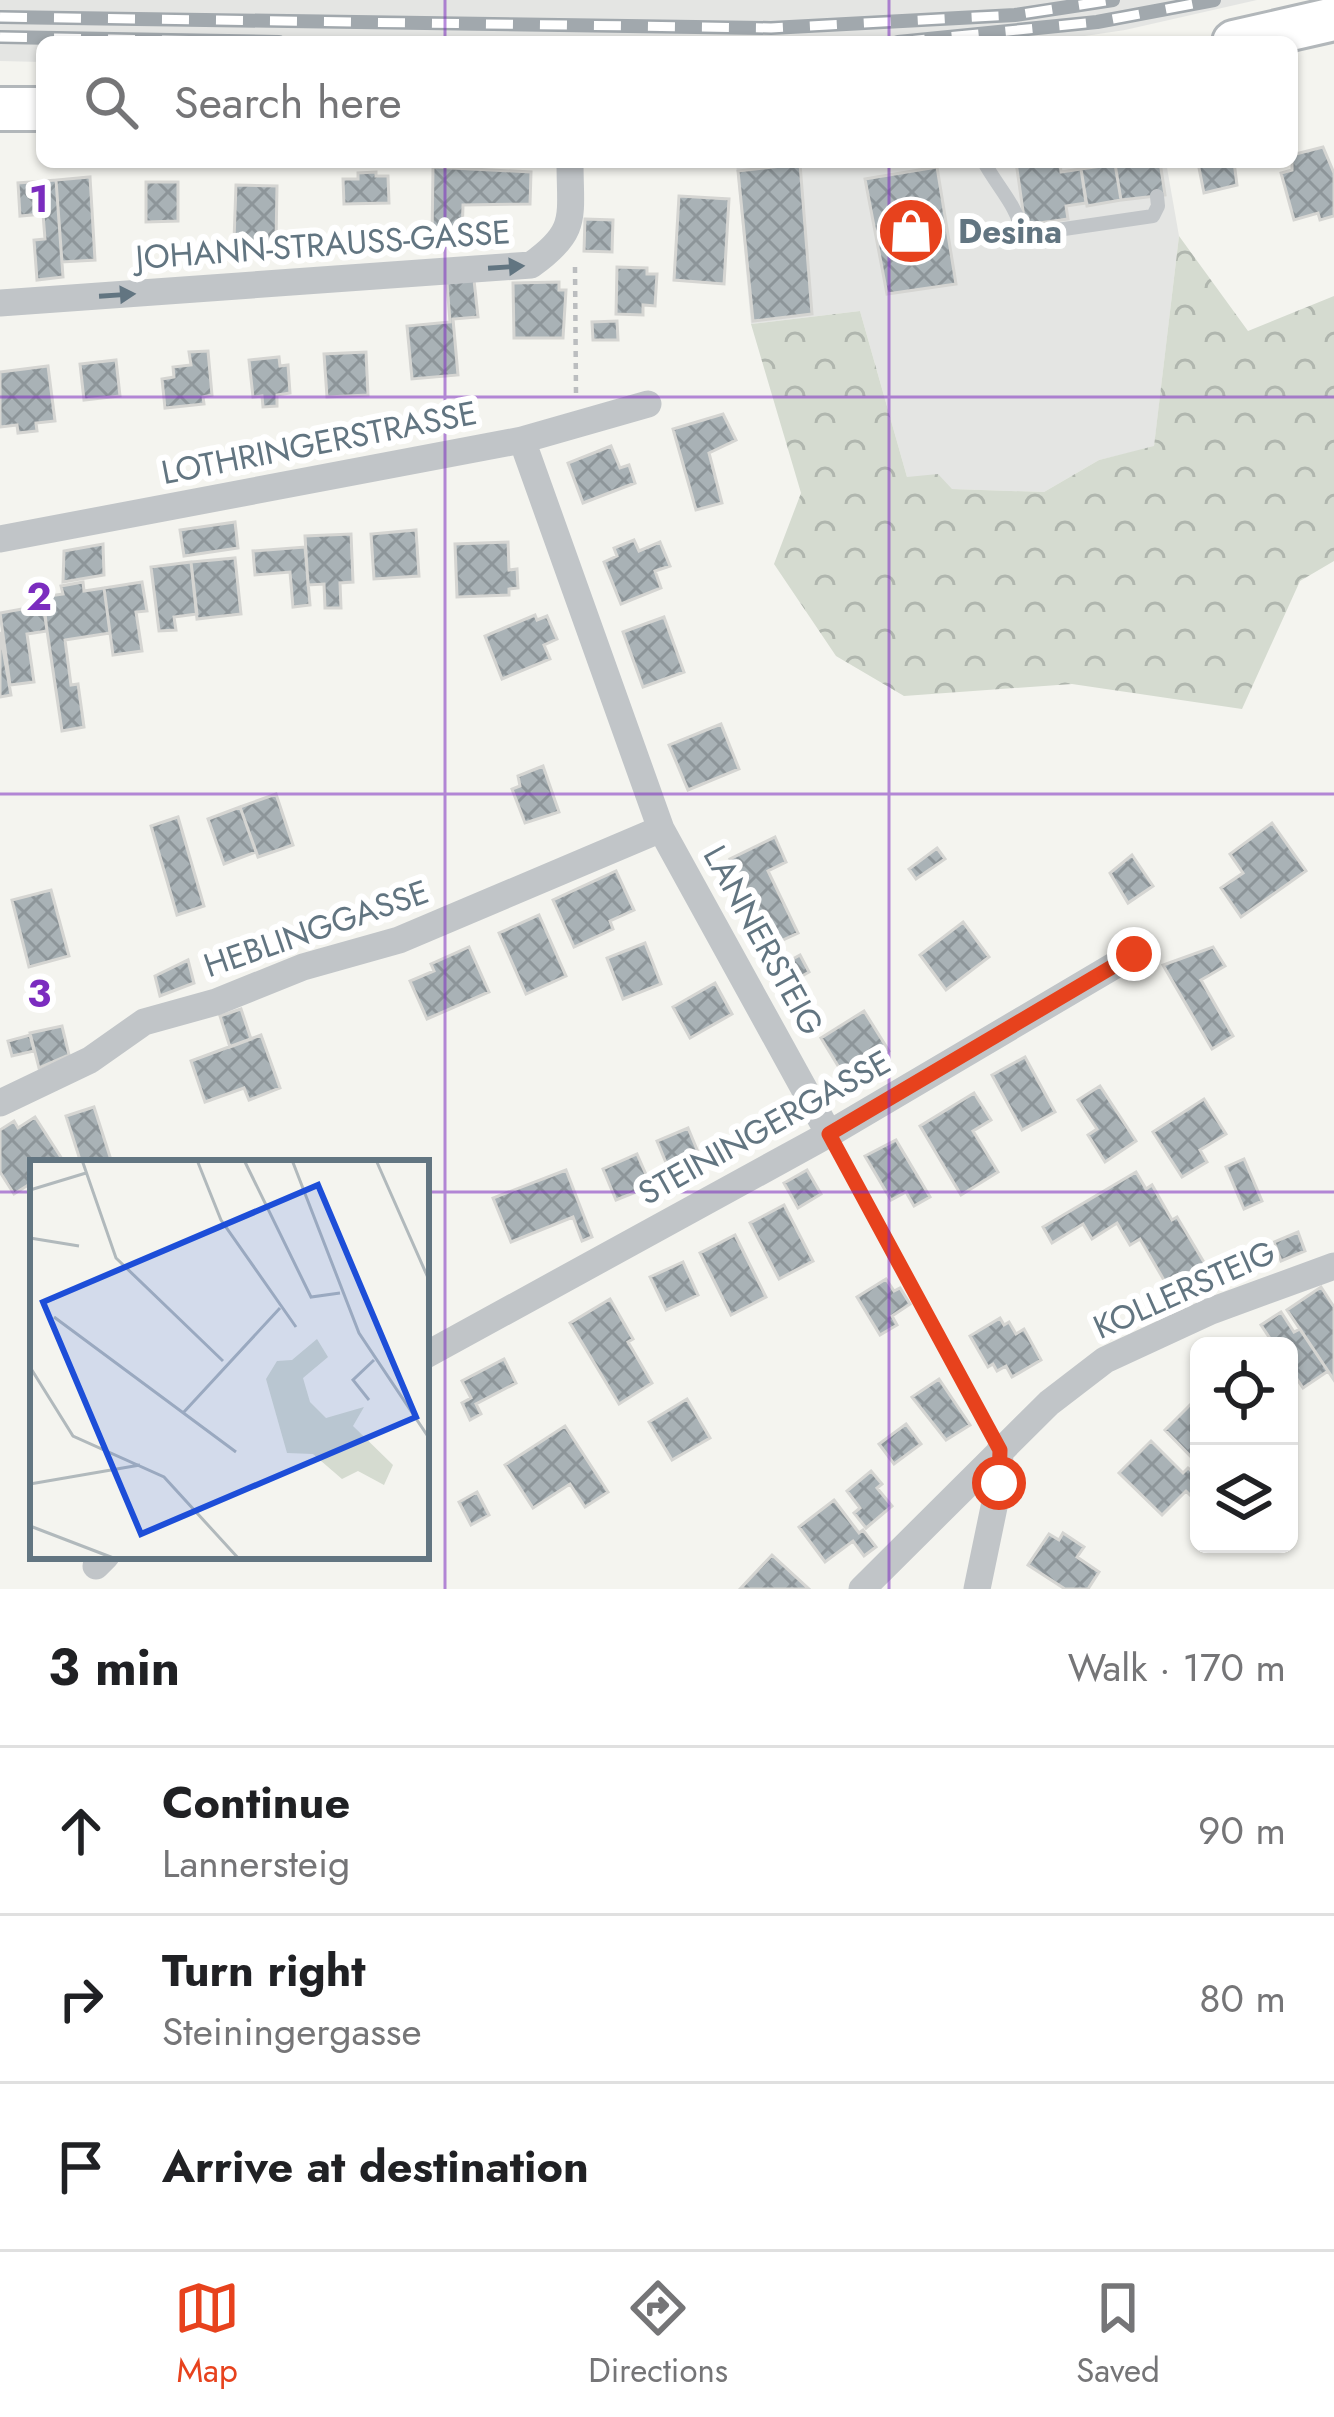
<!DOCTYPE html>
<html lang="en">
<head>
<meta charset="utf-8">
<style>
  :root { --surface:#fff; --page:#f6f6f6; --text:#202124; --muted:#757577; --line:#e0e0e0; --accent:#e7421d }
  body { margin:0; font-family:Jost,sans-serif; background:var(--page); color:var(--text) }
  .controls { position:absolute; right:36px; bottom:36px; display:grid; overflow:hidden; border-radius:18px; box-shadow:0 3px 9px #0004 }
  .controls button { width:108px; height:108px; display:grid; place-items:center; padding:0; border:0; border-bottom:3px solid var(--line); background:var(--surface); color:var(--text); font:60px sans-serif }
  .stop { position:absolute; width:36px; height:36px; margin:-27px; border:9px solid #e7421d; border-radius:50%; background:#fff }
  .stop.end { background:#e7421d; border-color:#fff; box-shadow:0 3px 12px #0008 }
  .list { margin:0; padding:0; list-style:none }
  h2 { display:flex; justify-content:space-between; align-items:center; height:156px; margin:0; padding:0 48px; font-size:51px }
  h2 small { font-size:39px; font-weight:400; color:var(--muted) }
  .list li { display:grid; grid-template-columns:78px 1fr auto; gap:36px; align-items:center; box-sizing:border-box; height:168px; padding:0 48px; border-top:3px solid var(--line) }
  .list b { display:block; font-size:45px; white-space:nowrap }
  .list p { margin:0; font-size:39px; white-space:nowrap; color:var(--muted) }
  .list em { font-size:39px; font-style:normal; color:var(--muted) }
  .icon { flex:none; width:66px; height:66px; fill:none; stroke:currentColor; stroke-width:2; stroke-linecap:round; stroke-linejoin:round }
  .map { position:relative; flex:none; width:1334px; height:1589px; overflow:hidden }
  .search { position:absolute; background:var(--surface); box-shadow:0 3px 9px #0004; left:36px; right:36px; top:36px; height:132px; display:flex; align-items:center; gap:30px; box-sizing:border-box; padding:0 42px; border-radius:18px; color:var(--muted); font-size:45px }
  .sheet { height:660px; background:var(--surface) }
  nav { display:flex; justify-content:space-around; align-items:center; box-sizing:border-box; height:168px; border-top:3px solid var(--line); background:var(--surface); font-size:33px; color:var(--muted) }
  nav a { display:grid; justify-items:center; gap:6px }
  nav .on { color:var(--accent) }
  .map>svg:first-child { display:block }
  .built { fill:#e4e5e3 }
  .forest { fill:url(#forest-crowns) }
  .building { fill:url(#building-cross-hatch); stroke:#d5d5d2; stroke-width:3 }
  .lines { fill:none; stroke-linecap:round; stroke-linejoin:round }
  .primary-casing { stroke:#b2b7ba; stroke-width:48 }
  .path { stroke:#bbbdbf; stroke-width:4.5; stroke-dasharray:6 6; stroke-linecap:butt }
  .service { stroke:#c1c5c8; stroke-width:14 }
  .minor { stroke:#c1c5c8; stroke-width:27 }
  .primary { stroke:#fff; stroke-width:42 }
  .rail-casing { stroke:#a1a8ad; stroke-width:14 }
  .rail { stroke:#fff; stroke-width:9; stroke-dasharray:27; stroke-linecap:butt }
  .oneway { fill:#627581 }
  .route { stroke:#e7421d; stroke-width:15 }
  .grid { fill:none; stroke:#7b2cbf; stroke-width:3; stroke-opacity:0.55 }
  .labels { text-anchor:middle; stroke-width:12; stroke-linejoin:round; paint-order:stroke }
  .poi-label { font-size:33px; font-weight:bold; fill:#627581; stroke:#fff; text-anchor:start }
  .street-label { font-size:33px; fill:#627581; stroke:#fff }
  .inset-road { fill:none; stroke:#b1b9bc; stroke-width:3 }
  .view { fill:#1d4ed8; fill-opacity:0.15; stroke:#1d4ed8; stroke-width:6 }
  .inset-edge { fill:none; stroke:#627581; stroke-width:6 }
  .grid-label { font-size:39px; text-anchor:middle; font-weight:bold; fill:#7b2cbf; stroke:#fff; stroke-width:12; stroke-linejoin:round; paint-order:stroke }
</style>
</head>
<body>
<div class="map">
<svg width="1334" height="1589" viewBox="0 0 1334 1589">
  <defs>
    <pattern id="forest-crowns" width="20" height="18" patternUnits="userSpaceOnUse" patternTransform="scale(3)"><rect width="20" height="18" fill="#d5dbd0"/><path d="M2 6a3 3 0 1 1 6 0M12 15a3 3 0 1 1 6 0" fill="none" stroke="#b0b6ae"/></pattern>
    <pattern id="building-cross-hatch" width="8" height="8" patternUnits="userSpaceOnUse" patternTransform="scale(3)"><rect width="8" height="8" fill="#a9b2b6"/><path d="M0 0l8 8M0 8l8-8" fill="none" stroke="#8d9599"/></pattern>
  </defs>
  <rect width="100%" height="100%" fill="#f4f4ef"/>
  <path class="built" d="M0,0h1257l-132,30 -80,12h-1003v20l-42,-1z
    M736,162h430l13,74 -25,211 -55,13 -55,32 -92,-3 -45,-12 -47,-166 -109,13z"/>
  <path class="forest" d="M1179,236l69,95 86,-35v265l-34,20 -58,128 -170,-25 -168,12 -68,-40 -62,-92 27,-71 -50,-169 109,-13 47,166 31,-3 14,15 92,3 55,-32 55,-14z"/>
  <path class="building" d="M1323,147l11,26v43l-14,4 -2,-7 -24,7 -13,-47 11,-3v-15z
    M1016,162h44l1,10 20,-3 5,34 -20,3 2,13 -43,6z
    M1160,162l5,33 -44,5 -6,-36z
    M1234,162l3,23 -33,8 -6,-30z
    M800,164l12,150 -59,7 -15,-150z
    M1115,164l6,36 -34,6 -6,-37z
    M433,167l98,5 -1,32 -67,1 -1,35h-30z
    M937,167l19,117 -69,10 -22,-115z
    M376,172v4h12l1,27 -45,1 -1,-25h15v-6z
    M90,177l5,83 -33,2 -6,-82z
    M56,180l7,97 -26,3 -3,-40 11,-1 -2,-25 -23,2 -2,-33z
    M146,182h32v39l-32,1z
    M236,185l41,1 -1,56 -42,-1z
    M679,196l50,3 -5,85 -50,-4z
    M585,219l28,1 -1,32 -28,-1z
    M617,267l30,1v6h10l-2,32 -12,-1v10l-27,-1z
    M474,280l4,37 -25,2 5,56 -46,4 -5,-53 43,-4 -3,-39z
    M559,282v8h7l-3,48h-49l-1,-55z
    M617,321l1,19h-25l-1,-18z
    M208,351l4,44 -9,2 1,7 -39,4 -3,-29 12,-2 -1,-10 18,-2 -2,-13z
    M366,352l2,43 -41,2 -3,-43z
    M279,357l1,9 8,-1 2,28 -13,2v11l-14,1 -1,-11 -9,1 -4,-37z
    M116,360l4,36 -36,4 -4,-36z
    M48,366l7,55 -19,2 1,8 -19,2 -1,-8 -17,2v-55z
    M723,414l13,26 -27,13 13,50 -26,7 -23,-81z
    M611,446l9,22 9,-3 6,18 -52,20 -15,-40z
    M235,522l3,26 -54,8 -4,-26z
    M416,530l3,46 -45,3 -3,-45z
    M351,534l2,48 -13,1 1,25h-16l-1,-24 -16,1 -3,-49z
    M634,540l5,11 21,-9 10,24 -15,5 6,17 -40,16 -17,-42 13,-6 -3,-8z
    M508,542l1,28 8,-1 1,19 -9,1v6l-52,2 -2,-53z
    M103,544l1,31 -41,7 1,-31z
    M305,547l5,58 -17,2 -3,-35 -35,3 -2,-24z
    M235,558l6,56 -44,5 -6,-57z
    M191,562l6,52 -23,3 2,13 -17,1 -8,-64z
    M83,582l1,9 20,-3 6,45 -45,7 6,45 7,-1 6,43 -22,4 -20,-134 21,-3 -2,-8z
    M142,582l5,29 -11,1 6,39 -29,4 -9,-67z
    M44,605l3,26 -20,3 7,48 -24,3 -10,-72z
    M535,615l2,5 10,-4 10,23 -13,6 6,14 -48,20 -17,-43z
    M664,617l20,55 -41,15 -20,-55z
    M0,632l11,63 -11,2z
    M721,724l18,45 -51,21 -19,-45z
    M543,766l16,46 -34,11 -13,-34 8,-3 -2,-10z
    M276,794l17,51 -35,12 -18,-50z
    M240,807l16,45 -32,12 -16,-45z
    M178,817l26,89 -27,9 -26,-89z
    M1272,823l34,48 -65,46 -20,-29 22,-15 -13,-19z
    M775,837l11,25 -18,9 30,62 -26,12 -42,-86z
    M937,848l8,11 -29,20 -7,-10z
    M1132,855l21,31 -25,17 -18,-30z
    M616,871l18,39 -24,11 3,8 -39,18 -21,-47z
    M51,890l18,66 -40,11 -17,-67z
    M539,915l27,61 -40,18 -27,-61z
    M963,922l26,35 -43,33 -26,-35z
    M645,943l16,41 -38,15 -16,-41z
    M469,947l20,45 -62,27 -17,-38 24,-10 -3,-7z
    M1213,947l12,19 -24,14 32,56 -21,13 -49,-84z
    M800,955l9,17 -19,11 -10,-17z
    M188,960l6,23 -34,13 -5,-20z
    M715,983l17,31 -42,24 -17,-31z
    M241,1009l10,30 -21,8 -10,-31z
    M864,1011l25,40 -43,28 -25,-41z
    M62,1026l7,29 -30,13 -9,-35z
    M30,1035l4,16 -22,5 -4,-15z
    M261,1035l19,53 -31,12 -5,-12 -39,14 -14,-41z
    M1025,1057l30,55 -33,18 -30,-55z
    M1100,1086l36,55 -31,21 -17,-27 9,-6 -19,-29z
    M974,1093l17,27 -18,11 25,41 -37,23 -41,-69z
    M1204,1099l22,35 -26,16 7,12 -25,15 -29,-45z
    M94,1107l18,56h-31l-15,-47z
    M35,1117l29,45 -31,1v19l-19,12 -14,-22v-42l14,-9 4,7z
    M688,1128l15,36 -31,13 -15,-36z
    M896,1140l34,57 -16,9 -8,-14 -15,8 -26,-44z
    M637,1154l14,32 -35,14 -13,-31z
    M1244,1159l18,42 -18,8 -18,-42z
    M566,1170l26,67 -10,4 -9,-24 -62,25 -18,-44z
    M807,1170l14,24 -23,14 -14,-25z
    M1136,1172l10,17 6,-4 20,35 5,-3 28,47 -37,23 -28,-48 -10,6 -13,-22 -25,16 -9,-15 -31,19 -9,-16z
    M784,1205l29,56 -34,18 -29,-56z
    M1298,1232l7,19 -24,10 -7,-19z
    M735,1235l31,62 -35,18 -31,-62z
    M683,1262l15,33 -32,15 -16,-33z
    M886,1279l8,12 6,-3 10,16 -18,12 5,9 -17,10 -23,-38z
    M1321,1287l13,20v73l-47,-70z
    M610,1299l23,40 -5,3 24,41 -33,21 -49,-81z
    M1281,1312l13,20 6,-3 28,42 -25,17 -14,-21v-21h-14l-14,-21z
    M1000,1318l4,7 5,-3 7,12 8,-5 17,31 -29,17 -6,-11 -9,5 -4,-7 -5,3 -18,-31z
    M504,1359l12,24 -40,21 5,10 -11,6 -8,-17 9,-5 -9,-17z
    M939,1379l31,46 -24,15 -34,-43z
    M1199,1396v69l-34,-35z
    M687,1399l23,39 -38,22 -23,-38z
    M906,1424l15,20 -27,20 -15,-20z
    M565,1426l43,66 -23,15 -15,-23 -37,24 -28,-43z
    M1151,1441l32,32 5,-5 11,10v26l-13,-13 -24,24 -43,-42z
    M871,1471l11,13 -5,4 15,18 -26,22 -12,-15 6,-5 -13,-17z
    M477,1492l12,23 -18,10 -12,-23z
    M834,1500l25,33 4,-3 13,17 -12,9 -11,-15 -28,21 -26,-35z
    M1063,1533l21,14 -7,10 22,15 -11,17h-23l-37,-24 21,-31 10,6z
    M772,1555l37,34h-69z"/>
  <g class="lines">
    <defs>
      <path id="primary" d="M1234,42l100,-23
        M0,109h42"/>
    </defs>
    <use href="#primary" class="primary-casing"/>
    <path class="path" d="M575,267l1,127
      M843,1160l143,265"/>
    <path class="service" d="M984,162c14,26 33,43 39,73l130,-19 5,-10 -1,-10"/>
    <path class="minor" d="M0,303l531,-38c48,-34 39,-48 39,-103
      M522,440l139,389 168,305
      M0,539l522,-99 126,-36
      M0,1103l90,-43 54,-38 72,-20 87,-35 96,-27 262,-111
      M426,1355l403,-221 305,-180
      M96,1566l10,-10
      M862,1589l187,-186 56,-43 106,-49 123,-45
      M977,1589l22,-106 1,-33"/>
    <use href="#primary" class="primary"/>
    <defs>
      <path id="rail" d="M0,17l771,11 244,-13 98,-15
        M0,37l279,5
        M898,42l199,-20 117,-22"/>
    </defs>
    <use href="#rail" class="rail-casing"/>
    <use href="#rail" class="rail"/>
  </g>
  <defs><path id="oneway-solid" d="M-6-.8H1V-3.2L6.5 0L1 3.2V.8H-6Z" transform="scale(3)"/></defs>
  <g class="oneway">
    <use href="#oneway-solid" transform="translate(506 267) rotate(-4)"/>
    <use href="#oneway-solid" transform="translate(117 295) rotate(-4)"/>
  </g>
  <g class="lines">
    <path class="route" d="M999,1483l1,-33 -171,-316 305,-180"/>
  </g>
  <path class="grid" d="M445,0v42M889,0v42M445,162v1427M889,162v1427M0,397h1334M0,794h1334M0,1192h33M426,1192h908"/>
  <defs>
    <symbol id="shop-disc" viewBox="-11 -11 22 22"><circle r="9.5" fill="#e7421d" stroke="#fff"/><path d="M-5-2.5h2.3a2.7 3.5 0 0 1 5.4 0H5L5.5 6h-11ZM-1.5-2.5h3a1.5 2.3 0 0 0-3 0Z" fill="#fff"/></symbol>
  </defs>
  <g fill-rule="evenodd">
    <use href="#shop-disc" x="873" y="193" width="76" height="76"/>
  </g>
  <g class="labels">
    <g class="poi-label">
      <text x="958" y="243">Desina</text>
    </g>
    <g class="street-label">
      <text transform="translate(323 244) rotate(-4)" y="12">JOHANN-STRAUSS-GASSE</text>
      <text transform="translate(319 442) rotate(-11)" y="12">LOTHRINGERSTRASSE</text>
      <text transform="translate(316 928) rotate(-19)" y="12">HEBLINGGASSE</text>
      <text transform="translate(764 940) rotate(61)" y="12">LANNERSTEIG</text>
      <text transform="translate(764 1127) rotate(-29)" y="12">STEININGERGASSE</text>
      <text transform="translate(1184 1289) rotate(-24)" y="12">KOLLERSTEIG</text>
    </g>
  </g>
  <g transform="translate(30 1160)">
    <rect width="399" height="399" fill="#f4f4ef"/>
    <path d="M287,179l11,18 -25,21 7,24 16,16 38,-11 -11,19 40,39 -9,20 -26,-14 -16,8 -29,-25 -26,-1 -21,-74 11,-18 15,-1z" fill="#d5dbd0"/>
    <path class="inset-road" d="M52,0l34,98 107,103M167,0l24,60 75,107M214,0l67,137 29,-4M262,0l67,173 70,105M346,0l53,120M0,30l56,-17M0,78l49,8M24,157l182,135M0,207l43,69 91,41 75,82M339,240l-16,-20 21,-20M153,253l97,-105M0,324l110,-19M0,366l86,33"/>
    <path class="view" d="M288,25l98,232 -275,117 -98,-232z"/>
    <rect width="399" height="399" class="inset-edge"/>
  </g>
  <g class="grid-label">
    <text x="39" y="212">1</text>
    <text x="39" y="610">2</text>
    <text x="39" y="1007">3</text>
  </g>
</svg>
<div class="controls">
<button><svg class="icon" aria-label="locate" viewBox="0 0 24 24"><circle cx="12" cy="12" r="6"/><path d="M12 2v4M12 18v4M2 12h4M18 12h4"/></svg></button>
<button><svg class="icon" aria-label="layers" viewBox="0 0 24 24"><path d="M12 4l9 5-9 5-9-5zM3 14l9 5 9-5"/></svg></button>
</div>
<div class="stop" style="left:999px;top:1483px"></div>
<div class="stop end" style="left:1134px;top:954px"></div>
<div class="search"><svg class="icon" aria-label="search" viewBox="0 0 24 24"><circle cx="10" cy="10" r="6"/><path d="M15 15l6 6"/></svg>Search here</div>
</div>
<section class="sheet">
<h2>3 min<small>Walk · 170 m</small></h2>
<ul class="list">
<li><svg class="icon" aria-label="ahead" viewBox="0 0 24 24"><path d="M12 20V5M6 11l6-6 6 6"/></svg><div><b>Continue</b><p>Lannersteig</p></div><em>90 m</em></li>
<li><svg class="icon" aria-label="right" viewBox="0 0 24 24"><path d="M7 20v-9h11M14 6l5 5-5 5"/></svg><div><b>Turn right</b><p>Steiningergasse</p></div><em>80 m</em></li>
<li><svg class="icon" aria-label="arrive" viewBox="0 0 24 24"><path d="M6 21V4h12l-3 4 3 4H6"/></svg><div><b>Arrive at destination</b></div></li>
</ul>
</section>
<nav>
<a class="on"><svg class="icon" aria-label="map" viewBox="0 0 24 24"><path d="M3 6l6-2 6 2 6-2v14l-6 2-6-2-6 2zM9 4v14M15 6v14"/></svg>Map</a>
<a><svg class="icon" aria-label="directions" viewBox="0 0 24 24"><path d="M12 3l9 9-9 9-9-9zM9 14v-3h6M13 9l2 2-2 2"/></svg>Directions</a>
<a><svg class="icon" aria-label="saved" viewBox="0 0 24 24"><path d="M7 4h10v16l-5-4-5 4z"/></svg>Saved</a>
</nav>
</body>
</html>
